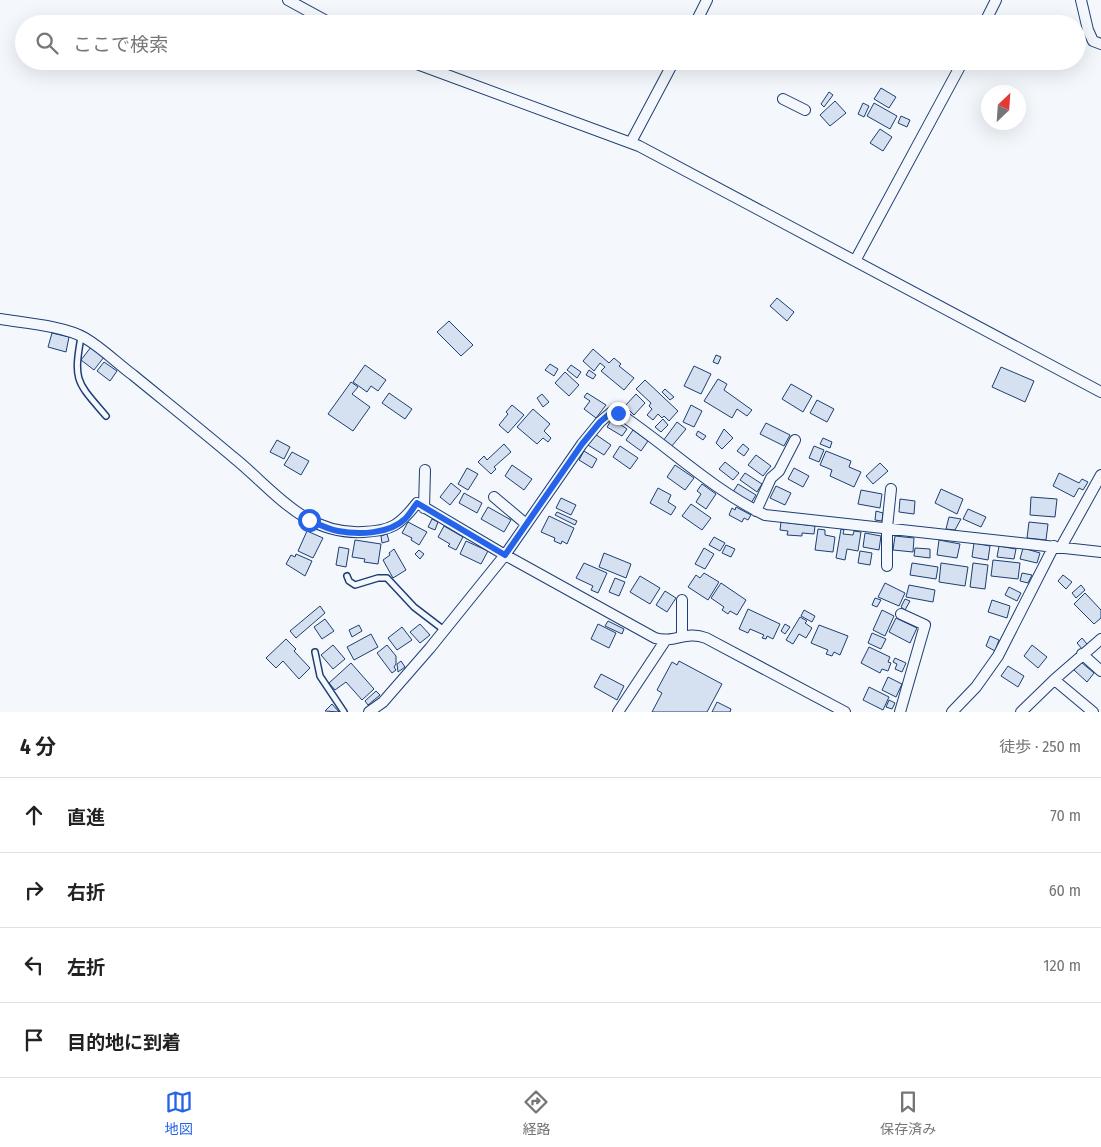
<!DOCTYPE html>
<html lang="ja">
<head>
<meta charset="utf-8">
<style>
  :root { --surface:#fff; --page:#f6f6f6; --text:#222; --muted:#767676; --line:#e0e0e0; --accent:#2563eb }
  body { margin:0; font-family:"Fira Sans Condensed","Noto Sans JP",sans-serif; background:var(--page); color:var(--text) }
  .compass { position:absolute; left:981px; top:85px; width:45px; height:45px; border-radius:50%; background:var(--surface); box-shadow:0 5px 20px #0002; rotate:25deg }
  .stop { position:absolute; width:15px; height:15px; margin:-11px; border:4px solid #2563eb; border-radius:50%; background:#fff }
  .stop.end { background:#2563eb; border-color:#fff; box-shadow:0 1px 5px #0008 }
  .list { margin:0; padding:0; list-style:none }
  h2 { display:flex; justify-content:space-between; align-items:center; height:65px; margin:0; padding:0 20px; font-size:21px }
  h2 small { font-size:16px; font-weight:400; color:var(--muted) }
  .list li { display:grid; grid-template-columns:32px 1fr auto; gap:15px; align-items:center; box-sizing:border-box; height:75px; padding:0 20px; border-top:1px solid var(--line) }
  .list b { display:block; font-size:19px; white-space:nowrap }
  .list em { font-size:16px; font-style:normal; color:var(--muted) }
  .icon { flex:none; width:28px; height:28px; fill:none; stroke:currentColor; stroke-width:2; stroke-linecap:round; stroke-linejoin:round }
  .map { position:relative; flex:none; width:1101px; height:712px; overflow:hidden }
  .search { position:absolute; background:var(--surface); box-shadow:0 5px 20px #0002; left:15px; right:15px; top:15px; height:55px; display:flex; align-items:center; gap:12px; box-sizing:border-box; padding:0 18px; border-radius:28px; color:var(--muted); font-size:19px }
  .sheet { height:365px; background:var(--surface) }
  nav { display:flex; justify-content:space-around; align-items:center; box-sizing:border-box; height:70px; border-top:1px solid var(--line); background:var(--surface); font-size:14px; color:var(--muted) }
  nav a { display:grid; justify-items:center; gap:2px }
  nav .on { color:var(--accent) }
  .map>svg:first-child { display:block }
  .building { fill:#d5e0f0; stroke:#1d3f73 }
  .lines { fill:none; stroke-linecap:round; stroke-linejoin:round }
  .service-casing { stroke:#1d3f73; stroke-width:8 }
  .minor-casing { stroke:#1d3f73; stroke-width:12 }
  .service { stroke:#f4f7fb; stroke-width:5 }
  .minor { stroke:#f4f7fb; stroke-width:10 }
  .route { stroke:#2563eb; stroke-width:6 }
</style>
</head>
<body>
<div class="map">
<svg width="1101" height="712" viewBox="0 0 1101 712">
  <rect width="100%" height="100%" fill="#f4f7fb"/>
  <path class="building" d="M881,88l15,9 -7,11 -15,-9z
    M829,92l4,3 -9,12 -3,-3z
    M835,101l11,12 -16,13 -10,-11z
    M863,103l6,3 -5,11 -6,-3z
    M874,103l23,13 -7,13 -23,-13z
    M901,116l9,4 -3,7 -9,-4z
    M880,129l12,8 -9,14 -13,-8z
    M777,298l17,14 -7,9 -17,-15z
    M449,321l24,24 -12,11 -24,-24z
    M52,333l17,4 -3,15 -18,-5z
    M91,347l13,10 -10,13 -13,-10z
    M593,349l16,14 5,-5 7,6 -2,2 15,12 -10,12 -23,-19 4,-4 -5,-4 -6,8 -11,-10z
    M716,355l5,2 -3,7 -5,-2z
    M104,362l13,9 -7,10 -13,-10z
    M550,364l8,5 -4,7 -9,-6z
    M365,365l21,15 -8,11 -7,-5 -4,6 -14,-10z
    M571,365l10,7 -4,6 -10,-8z
    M694,366l17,8 -10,20 -17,-8z
    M1001,367l33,14 -9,21 -33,-15z
    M589,370l7,5 -3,4 -7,-4z
    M565,372l14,13 -10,11 -14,-13z
    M718,379l9,5 -3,6 28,20 -5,6 -10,-7 -5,9 -28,-17z
    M645,380l33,31 -9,10 -5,-5 -2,2 -4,-4 -5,6 -6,-5 5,-6 -3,-3 2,-3 -15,-14z
    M351,382l7,5 -6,7 18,13 -17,24 -25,-17z
    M791,384l21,12 -9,16 -21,-13z
    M665,389l9,8 -4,3 -8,-8z
    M389,393l23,16 -7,10 -23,-16z
    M587,393l19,12 -10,13 -12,-9 6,-8 -6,-4z
    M542,394l7,8 -6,5 -6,-9z
    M636,394l9,9 -11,12 -9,-9z
    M817,400l17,9 -7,13 -17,-9z
    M512,405l12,10 -16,18 -9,-8 9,-11 -2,-2z
    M691,405l11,6 -8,16 -11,-5z
    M533,409l17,15 -6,7 7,7 -3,4 -5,-4 -6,6 -20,-17z
    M612,419l15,10 -5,7 -15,-9z
    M663,419l5,6 -7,7 -6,-5z
    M677,422l9,7 -15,18 -8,-6z
    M766,423l24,12 -6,11 -24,-12z
    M724,429l9,9 -11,11 -6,-6z
    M633,430l15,11 -7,10 -15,-11z
    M698,431l8,5 -3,4 -7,-5z
    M595,434l16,11 -7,10 -16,-10z
    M823,438l9,4 -2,6 -10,-4z
    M277,440l13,7 -6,12 -14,-7z
    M504,444l7,8 -17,15 2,2 -5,5 -13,-12 6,-6 3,4z
    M743,444l6,5 -5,7 -7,-5z
    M620,446l18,12 -8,11 -17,-12z
    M814,446l10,4 -5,12 -10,-4z
    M584,451l13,8 -5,9 -13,-8z
    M826,451l25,10 -2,6 12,5 -7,15 -24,-11 2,-6 -12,-5z
    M292,452l17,9 -8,14 -17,-10z
    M756,455l15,11 -8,10 -15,-11z
    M725,462l14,11 -6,7 -14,-11z
    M880,463l8,8 -15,13 -7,-8z
    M512,465l20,14 -8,11 -19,-14z
    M675,465l19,13 -9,12 -18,-13z
    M467,468l11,6 -10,16 -10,-6z
    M794,468l15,8 -6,11 -15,-8z
    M745,473l17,11 -5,8 -17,-12z
    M1059,473l20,10 3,-4 6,3 -5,8 -4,-2 -5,9 -21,-11z
    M451,483l10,8 -11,14 -10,-8z
    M702,484l14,10 -10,15 -10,-7 5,-8 -4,-3z
    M738,484l18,11 -5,8 -18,-11z
    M776,486l15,7 -6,12 -15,-7z
    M658,488l13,7 -3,7 8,5 -5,8 -21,-12z
    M941,489l22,10 -6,15 -22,-11z
    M861,490l21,4 -2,14 -22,-4z
    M464,493l18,10 -5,10 -18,-10z
    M1031,497l26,2 -2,18 -25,-2z
    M561,498l15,7 -5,10 -15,-7z
    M900,499l15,2 -1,13 -15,-2z
    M691,504l20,14 -9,12 -20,-14z
    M488,507l23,13 -7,12 -23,-13z
    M736,507l15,8 -3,5 -4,-2 -2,4 -13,-7 3,-7 3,2z
    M968,509l18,8 -5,10 -18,-8z
    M876,511l7,2 -1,8 -7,-1z
    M557,512l20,9 -2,4 -20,-10z
    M549,516l25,12 -7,16 -5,-3 -1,3 -7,-3 1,-3 -14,-6z
    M949,517l12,2 -6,11 -9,-1z
    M432,519l6,3 -3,8 -7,-3z
    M408,522l19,10 -8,13 -8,-5 1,-2 -10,-5z
    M781,522l34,4 -1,8 -12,-1v3l-15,-1 1,-4 -8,-1z
    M1029,522l19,2 -2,16 -19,-2z
    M444,526l19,11 -7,13 -8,-4 2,-2 -12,-7z
    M818,529l7,1v5l10,2 -2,15 -18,-2z
    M841,529l3,1 -1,4 10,1 1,-4 7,1 -3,19 -11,-2 -2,11 -9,-2z
    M307,531l16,7 -10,20 -15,-7z
    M865,533l16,3 -2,14 -16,-3z
    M387,534l2,7 -7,2 -1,-7z
    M895,536l19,2 -1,14 -20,-2z
    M714,537l11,6 -5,8 -11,-6z
    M355,540l26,4 -3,20 -14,-2 1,-3 -13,-2z
    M939,540l21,4 -3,14 -20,-3z
    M466,541l22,10 -7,13 -21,-10z
    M974,543l16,3 -2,14 -16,-3z
    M726,545l9,4 -4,8 -9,-4z
    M999,546l17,3 -2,10 -17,-2z
    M339,547l10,2 -3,18 -10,-2z
    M704,548l10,6 -9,15 -10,-5z
    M915,548l15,1v9l-16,-2z
    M1023,548l17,5 -3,10 -17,-4z
    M394,549l12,21 -13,8 -10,-18 7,-5 -1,-2z
    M419,550l5,4 -4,5 -5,-5z
    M860,551l12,2 -2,12 -12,-2z
    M604,553l27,11 -5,14 -27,-11z
    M296,554l16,7 -7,15 -19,-12 5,-9 4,2z
    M993,560l27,3 -2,16 -27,-3z
    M584,563l23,10 -9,20 -7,-3 2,-4 -17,-8z
    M912,563l26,4 -2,12 -26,-4z
    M941,563l27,4 -3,19 -26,-4z
    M973,563l15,2 -3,24 -15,-2z
    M704,573l15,9 -11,18 -20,-13 8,-12 4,3z
    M1022,573l10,2 -4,8 -8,-2z
    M1063,575l9,7 -6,7 -8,-8z
    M640,576l20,12 -10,16 -20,-12z
    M615,578l10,4 -6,14 -10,-4z
    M721,583l25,17 -9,15 -7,-4 -2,3 -6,-4 2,-3 -13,-9z
    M885,583l20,10 -6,13 -21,-9z
    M909,585l26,5 -2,12 -27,-5z
    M1081,585l4,5 -9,8 -4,-5z
    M1009,587l12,6 -4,8 -12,-6z
    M665,591l11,7 -9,14 -11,-7z
    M1085,593l16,17v8l-7,6 -20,-20z
    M875,598l6,2 -4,7 -5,-2z
    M905,599l5,2 -5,9 -4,-3z
    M992,600l18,6 -3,12 -19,-6z
    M320,606l5,7 -29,25 -6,-7z
    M748,609l32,15 -7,15 -6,-3 -1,3 -4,-1 2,-3 -14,-6 -2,4 -9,-4z
    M804,610l11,6 -3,6 -11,-6z
    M882,610l12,6 -9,20 -12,-6z
    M800,617l7,4 -2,2 7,5 -6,10 -7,-4 -6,10 -7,-4z
    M896,618l21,10 -7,15 -21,-11z
    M325,619l9,12 -12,8 -8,-12z
    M608,621l16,8 -2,5 -17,-8z
    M420,624l10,11 -10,8 -10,-11z
    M598,624l18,9 -7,15 -18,-9z
    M785,624l5,3 -5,7 -4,-3z
    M359,625l3,6 -10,6 -3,-7z
    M819,625l29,11 -8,19 -6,-3 -2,4 -6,-2 2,-4 -17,-7z
    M402,627l10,13 -15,10 -9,-12z
    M872,633l14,6 -5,10 -13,-6z
    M371,634l7,13 -24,13 -7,-13z
    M990,636l9,4 -4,11 -9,-5z
    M1082,638l5,6 -5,5 -5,-6z
    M286,639l10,10 -2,2 16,17 -11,11 -16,-18 -7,7 -10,-10z
    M333,645l12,14 -12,10 -12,-14z
    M387,645l9,11v8l-2,3 2,3 -4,3 -15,-20z
    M1032,645l15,12 -9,11 -14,-12z
    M869,647l21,10 -2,5 3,1 -3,8 -6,-2 -2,4 -19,-10z
    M895,658l11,5 -4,9 -7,-3 2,-5 -4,-2z
    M401,661l4,6 -7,5 -1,-8z
    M679,661l43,23 -15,28h-55l10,-19 -5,-3 15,-28 5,3z
    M1081,662l13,11 -7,9 -13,-12z
    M351,663l23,26 -12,11 -16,-18 -11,8 -6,-7z
    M1008,666l16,10 -6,11 -17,-11z
    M601,674l23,12 -7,14 -23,-13z
    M888,677l14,7 -6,13 -14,-7z
    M869,687l20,10 -6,13 -20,-10z
    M376,691l4,4 -12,10 -3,-4z
    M889,700l6,3 -3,6 -6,-2z
    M717,702l14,7 -1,3h-18z
    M332,704l7,8 -14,-1z"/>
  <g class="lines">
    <defs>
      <path id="service" d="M81,337c-8,45 -4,45 25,79
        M347,576l2,5 6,4 23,-7h9l27,29 30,23
        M315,652l5,24 24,36"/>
      <path id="minor" d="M288,0l44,24
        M1081,0l7,30 5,11 8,3
        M695,24l12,-24
        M984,24l12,-24
        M409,61l230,85 462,246
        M783,99l22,11
        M631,142l43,-81
        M855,261l108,-200
        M0,319c24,4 64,7 85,19 17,10 32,25 48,37 33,27 67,54 100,82 41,33 71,78 130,75 28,-1 37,-7 54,-29l88,52 150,83c20,6 30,-8 51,0l139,74
        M494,497l32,27
        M424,508l1,-38
        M756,511l15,-33 8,-7 16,-31
        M1061,547l40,-72
        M887,566v-38l4,-39
        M682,636v-36
        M1082,654l19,17
        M369,712l14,-10 47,-54 75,-93 77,-111 18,-22 14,-12c51,33 95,78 151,105l336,37
        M618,712l47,-71
        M900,712l25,-87 -24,-11
        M952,712l24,-25 22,-31 56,-110
        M1021,712l34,-33
        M1093,712l-36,-30 -2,-3 46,-40"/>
    </defs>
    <use href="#service" class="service-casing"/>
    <use href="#minor" class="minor-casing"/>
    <use href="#service" class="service"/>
    <use href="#minor" class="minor"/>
  </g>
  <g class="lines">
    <path class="route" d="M309,520c9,4 19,9 29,11 21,4 51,3 67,-12 5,-5 8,-11 12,-16l88,52 77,-111 18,-22 14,-12 4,3"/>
  </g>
</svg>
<svg class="compass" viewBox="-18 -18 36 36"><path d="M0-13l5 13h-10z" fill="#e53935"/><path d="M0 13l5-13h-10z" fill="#767676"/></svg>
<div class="stop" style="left:309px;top:520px"></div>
<div class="stop end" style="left:618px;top:413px"></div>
<div class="search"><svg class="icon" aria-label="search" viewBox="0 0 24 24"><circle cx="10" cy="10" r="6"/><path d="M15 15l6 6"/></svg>ここで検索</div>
</div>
<section class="sheet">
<h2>4 分<small>徒歩 · 250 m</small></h2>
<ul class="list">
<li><svg class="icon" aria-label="ahead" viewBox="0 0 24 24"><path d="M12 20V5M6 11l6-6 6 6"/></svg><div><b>直進</b></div><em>70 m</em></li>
<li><svg class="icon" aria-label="right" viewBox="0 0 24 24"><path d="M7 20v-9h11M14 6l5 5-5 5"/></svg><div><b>右折</b></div><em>60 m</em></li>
<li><svg class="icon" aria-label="left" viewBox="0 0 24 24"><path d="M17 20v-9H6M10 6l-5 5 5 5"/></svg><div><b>左折</b></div><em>120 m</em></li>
<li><svg class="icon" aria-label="arrive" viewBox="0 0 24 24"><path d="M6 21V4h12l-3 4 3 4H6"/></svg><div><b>目的地に到着</b></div></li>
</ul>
</section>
<nav>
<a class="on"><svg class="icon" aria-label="map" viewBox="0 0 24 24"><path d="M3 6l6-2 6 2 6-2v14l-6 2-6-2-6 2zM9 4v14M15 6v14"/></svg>地図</a>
<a><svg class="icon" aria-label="directions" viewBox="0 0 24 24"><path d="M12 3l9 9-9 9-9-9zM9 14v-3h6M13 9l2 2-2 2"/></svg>経路</a>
<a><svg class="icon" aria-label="saved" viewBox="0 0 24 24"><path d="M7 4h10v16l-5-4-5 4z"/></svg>保存済み</a>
</nav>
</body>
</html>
